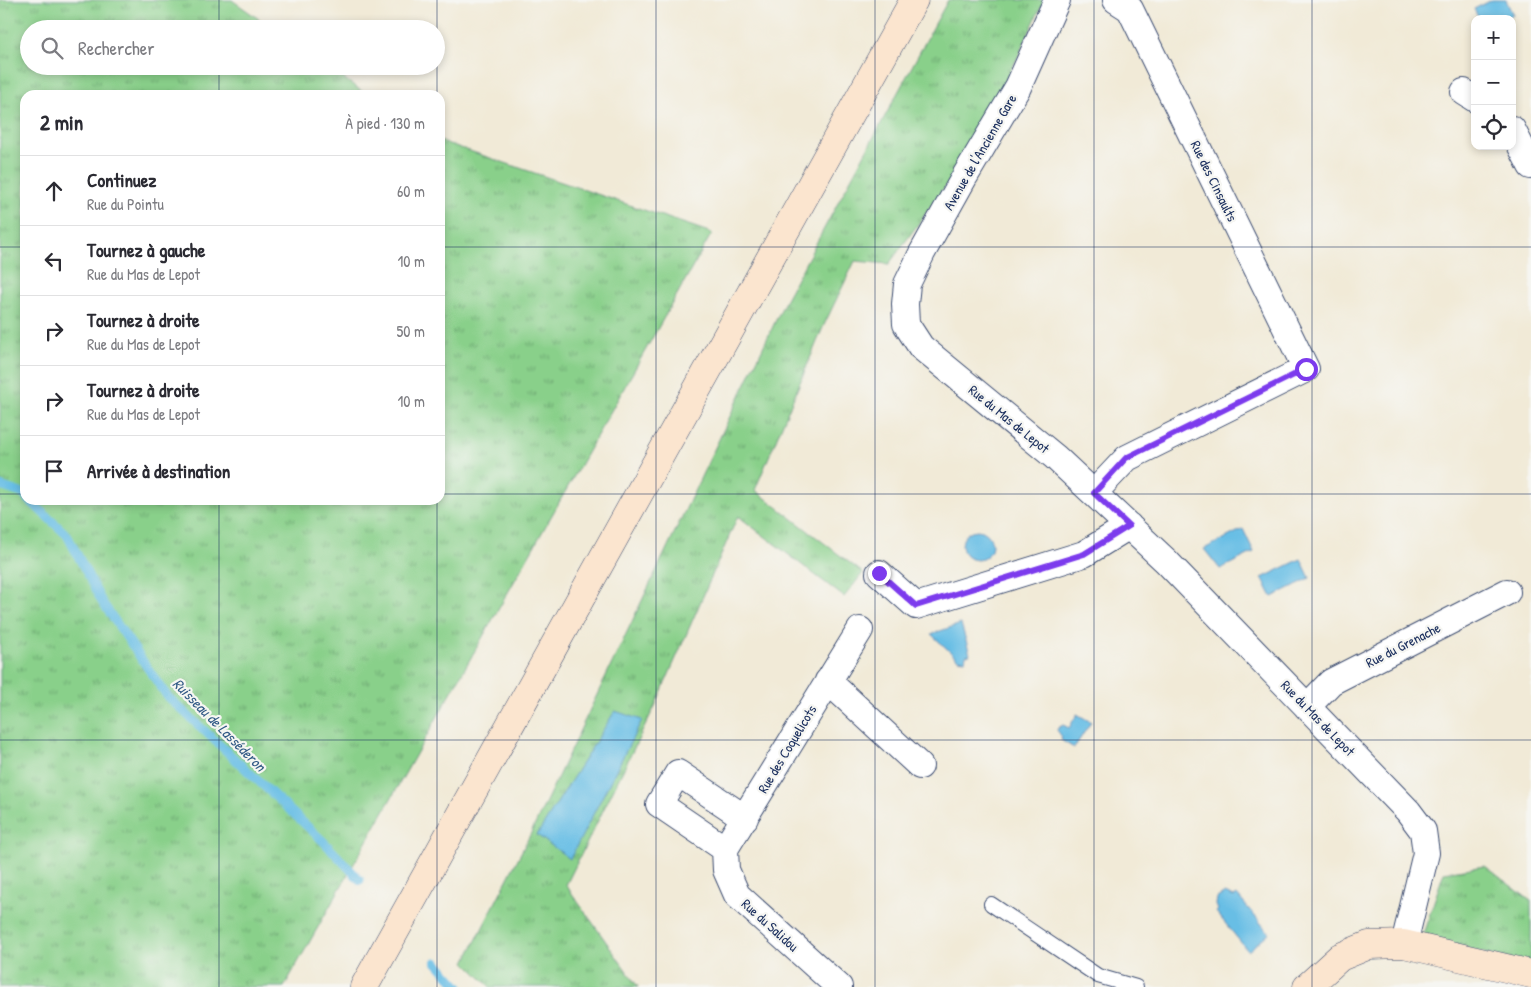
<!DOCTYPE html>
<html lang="fr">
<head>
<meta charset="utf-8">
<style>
  :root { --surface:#fff; --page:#f2f2f3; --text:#2b2b33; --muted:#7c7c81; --line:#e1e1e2 }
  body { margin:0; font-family:"Patrick Hand",sans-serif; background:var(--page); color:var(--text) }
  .controls { position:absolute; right:15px; top:15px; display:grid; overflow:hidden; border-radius:10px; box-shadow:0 2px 8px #0003 }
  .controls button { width:45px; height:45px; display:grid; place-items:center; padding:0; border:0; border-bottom:1px solid var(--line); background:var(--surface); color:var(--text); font:25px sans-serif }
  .stop { position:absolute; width:15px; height:15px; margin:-11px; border:4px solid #7c3aed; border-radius:50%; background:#fff }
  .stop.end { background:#7c3aed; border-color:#fff; box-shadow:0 1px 5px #0008 }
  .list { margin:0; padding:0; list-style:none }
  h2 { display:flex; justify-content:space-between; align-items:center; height:65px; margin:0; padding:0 20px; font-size:21px }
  h2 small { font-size:16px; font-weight:400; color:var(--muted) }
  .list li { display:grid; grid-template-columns:32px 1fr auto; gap:15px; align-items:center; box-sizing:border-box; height:70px; padding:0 20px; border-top:1px solid var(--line) }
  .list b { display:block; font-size:19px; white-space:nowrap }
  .list p { margin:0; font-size:16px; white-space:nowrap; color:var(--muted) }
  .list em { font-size:16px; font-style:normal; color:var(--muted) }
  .icon { flex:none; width:28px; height:28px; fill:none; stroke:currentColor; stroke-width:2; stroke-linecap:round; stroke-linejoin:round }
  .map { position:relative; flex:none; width:1531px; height:987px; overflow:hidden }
  .search { position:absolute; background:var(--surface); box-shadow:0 2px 8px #0003; left:20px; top:20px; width:425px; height:55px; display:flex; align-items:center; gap:12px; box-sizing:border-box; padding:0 18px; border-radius:28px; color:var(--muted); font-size:19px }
  .panel { position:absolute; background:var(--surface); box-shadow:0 2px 8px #0003; left:20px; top:90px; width:425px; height:415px; border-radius:15px }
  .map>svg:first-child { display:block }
  .grass { fill:url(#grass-tufts); stroke:#528074 }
  .water { fill:#68bee5; stroke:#4276a2 }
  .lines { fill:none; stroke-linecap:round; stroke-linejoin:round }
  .stream { stroke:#68bee5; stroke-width:9 }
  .lane-casing { stroke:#3b4b70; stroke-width:16 }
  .street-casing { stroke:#3b4b70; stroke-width:28 }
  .secondary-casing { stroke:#3b4b70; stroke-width:29 }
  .lane { stroke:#fff; stroke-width:14 }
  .street { stroke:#fff; stroke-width:26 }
  .secondary { stroke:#fbe5cf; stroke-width:28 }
  .route { stroke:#7c3aed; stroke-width:6 }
  .grid { fill:none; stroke:#1b2f5e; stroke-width:1; stroke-opacity:0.55 }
  .labels { text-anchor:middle; stroke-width:4.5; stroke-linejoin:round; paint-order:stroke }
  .street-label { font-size:14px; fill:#1b2f5e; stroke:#f6f6f2 }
  .water-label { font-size:15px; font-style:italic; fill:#325a86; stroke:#f6f6f2 }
</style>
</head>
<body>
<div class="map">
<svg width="1531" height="987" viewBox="0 0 1531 987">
  <defs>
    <pattern id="grass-tufts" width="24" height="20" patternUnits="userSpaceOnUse" patternTransform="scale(1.25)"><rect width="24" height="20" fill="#89d08a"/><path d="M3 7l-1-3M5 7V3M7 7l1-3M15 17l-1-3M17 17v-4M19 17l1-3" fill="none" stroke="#6fa974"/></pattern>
  </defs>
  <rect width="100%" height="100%" fill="#f6f6f2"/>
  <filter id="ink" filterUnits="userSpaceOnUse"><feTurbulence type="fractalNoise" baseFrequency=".02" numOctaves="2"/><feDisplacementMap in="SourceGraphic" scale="10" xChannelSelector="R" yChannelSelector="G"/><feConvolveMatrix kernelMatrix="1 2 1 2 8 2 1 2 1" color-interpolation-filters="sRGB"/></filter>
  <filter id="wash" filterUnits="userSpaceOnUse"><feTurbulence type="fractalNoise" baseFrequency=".0096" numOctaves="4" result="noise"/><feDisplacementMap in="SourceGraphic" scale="20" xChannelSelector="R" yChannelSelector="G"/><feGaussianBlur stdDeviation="1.12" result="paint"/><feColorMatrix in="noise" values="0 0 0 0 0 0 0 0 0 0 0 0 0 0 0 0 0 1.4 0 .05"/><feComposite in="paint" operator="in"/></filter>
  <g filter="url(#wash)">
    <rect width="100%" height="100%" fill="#f1ead7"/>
    <path class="grass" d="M0,0h232l41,29h-244v37h297l41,29h-342v405h415v-359l272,92 -428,754h-284z
      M948,0h96l-26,57 -64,118 -65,89 -34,-3 -31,64 -69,165 108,83 -19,24 -106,-81 -82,188 -90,181 72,102h-148l-25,-25 66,-129 256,-536z
      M1485,866l46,35v64l-109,-28 22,-65z"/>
    <path class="water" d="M1492,0h14l7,15 -8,4h-26l-5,-10z
      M1243,529l11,23 -34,17 -16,-20z
      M962 545a15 15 0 1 1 30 0a15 15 0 1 1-30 0Z
      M1301,559l9,19 -38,19 -10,-19z
      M961,624l9,30 -4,1 -1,5 -7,-1 -27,-25z
      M615,711l27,9 -72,139 -33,-24z
      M1077,714l14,8 -17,26 -13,-8 1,-3 -5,-7 1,-2 5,-3 6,3z
      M1225,893l9,4 3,-2 32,38 -21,18 -32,-39 2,-2 -2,-5 1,-7z"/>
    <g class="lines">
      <path class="stream" d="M0,486l21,7 4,3
        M29,500l38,35 35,67 65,94 156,145 37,39
        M436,962l23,25"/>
    </g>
  </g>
  <g filter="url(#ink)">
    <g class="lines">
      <defs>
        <path id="lane" d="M991,904l107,72 38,11"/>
        <path id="street" d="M1057,0l-39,87 -53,89 -43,77 -15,31 -2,20 1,20 15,23 134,110 111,104 242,250 15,20 3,22 -22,91
          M1464,92l11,7
          M1512,129l19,37
          M1094,493l33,-35 179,-89 -176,-360 -14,-9
          M879,573l37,33 168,-52 45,-28
          M828,681l92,85
          M1307,707l24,-25 176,-90
          M745,818l-67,-45 -19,31 66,45 135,-219
          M725,849l1,21 11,25 102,92"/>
        <path id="secondary" d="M364,987l550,-987
          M1307,987l33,-30 29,-12 35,-1 127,30"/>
      </defs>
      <use href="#lane" class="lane-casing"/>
      <use href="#street" class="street-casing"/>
      <use href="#secondary" class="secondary-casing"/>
      <use href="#lane" class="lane"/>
      <use href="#street" class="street"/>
      <use href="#secondary" class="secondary"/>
    </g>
  </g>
  <g class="lines" filter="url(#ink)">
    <path class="route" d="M879,573l37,33 168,-52 45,-28 -35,-33 32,-35 180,-89"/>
  </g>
  <path class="grid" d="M219,0v29M437,0v95M656,0v987M875,0v987M1094,0v987M1312,0v987M219,66v29M0,247h25M440,247h1091M0,494h25M440,494h1091M219,500v487M437,500v487M0,740h1531"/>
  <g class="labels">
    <g class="street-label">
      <text transform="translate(980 152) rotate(-60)" y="5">Avenue de l'Ancienne Gare</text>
      <text transform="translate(1214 181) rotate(64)" y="5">Rue des Cinsaults</text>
      <text transform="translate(1009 419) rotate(39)" y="5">Rue du Mas de Lepot</text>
      <text transform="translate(1403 645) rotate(-27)" y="5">Rue du Grenache</text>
      <text transform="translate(1318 718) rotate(46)" y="5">Rue du Mas de Lepot</text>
      <text transform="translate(787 749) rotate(-59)" y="5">Rue des Coquelicots</text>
      <text transform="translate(770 925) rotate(42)" y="5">Rue du Salidou</text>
    </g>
    <g class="water-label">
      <text transform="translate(219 725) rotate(45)" y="5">Ruisseau de Lasséderon</text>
    </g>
  </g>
</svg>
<div class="controls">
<button>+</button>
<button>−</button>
<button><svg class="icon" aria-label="locate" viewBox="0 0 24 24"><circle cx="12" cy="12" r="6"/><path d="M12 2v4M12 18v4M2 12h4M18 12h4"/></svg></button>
</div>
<div class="stop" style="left:1306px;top:369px"></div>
<div class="stop end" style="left:879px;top:573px"></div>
<div class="search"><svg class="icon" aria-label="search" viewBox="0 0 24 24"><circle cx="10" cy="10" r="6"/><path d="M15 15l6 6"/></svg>Rechercher</div>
<section class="panel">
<h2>2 min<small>À pied · 130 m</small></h2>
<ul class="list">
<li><svg class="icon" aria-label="ahead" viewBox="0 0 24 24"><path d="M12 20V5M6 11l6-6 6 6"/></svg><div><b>Continuez</b><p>Rue du Pointu</p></div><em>60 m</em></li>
<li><svg class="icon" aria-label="left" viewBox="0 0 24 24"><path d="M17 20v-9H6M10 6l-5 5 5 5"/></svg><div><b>Tournez à gauche</b><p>Rue du Mas de Lepot</p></div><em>10 m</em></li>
<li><svg class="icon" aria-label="right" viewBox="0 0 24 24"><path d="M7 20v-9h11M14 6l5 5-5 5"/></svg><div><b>Tournez à droite</b><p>Rue du Mas de Lepot</p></div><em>50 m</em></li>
<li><svg class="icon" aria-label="right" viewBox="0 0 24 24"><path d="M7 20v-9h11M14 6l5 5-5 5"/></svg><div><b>Tournez à droite</b><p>Rue du Mas de Lepot</p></div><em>10 m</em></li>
<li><svg class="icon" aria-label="arrive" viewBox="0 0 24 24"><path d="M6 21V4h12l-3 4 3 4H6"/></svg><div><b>Arrivée à destination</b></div></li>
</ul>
</section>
</div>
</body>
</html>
